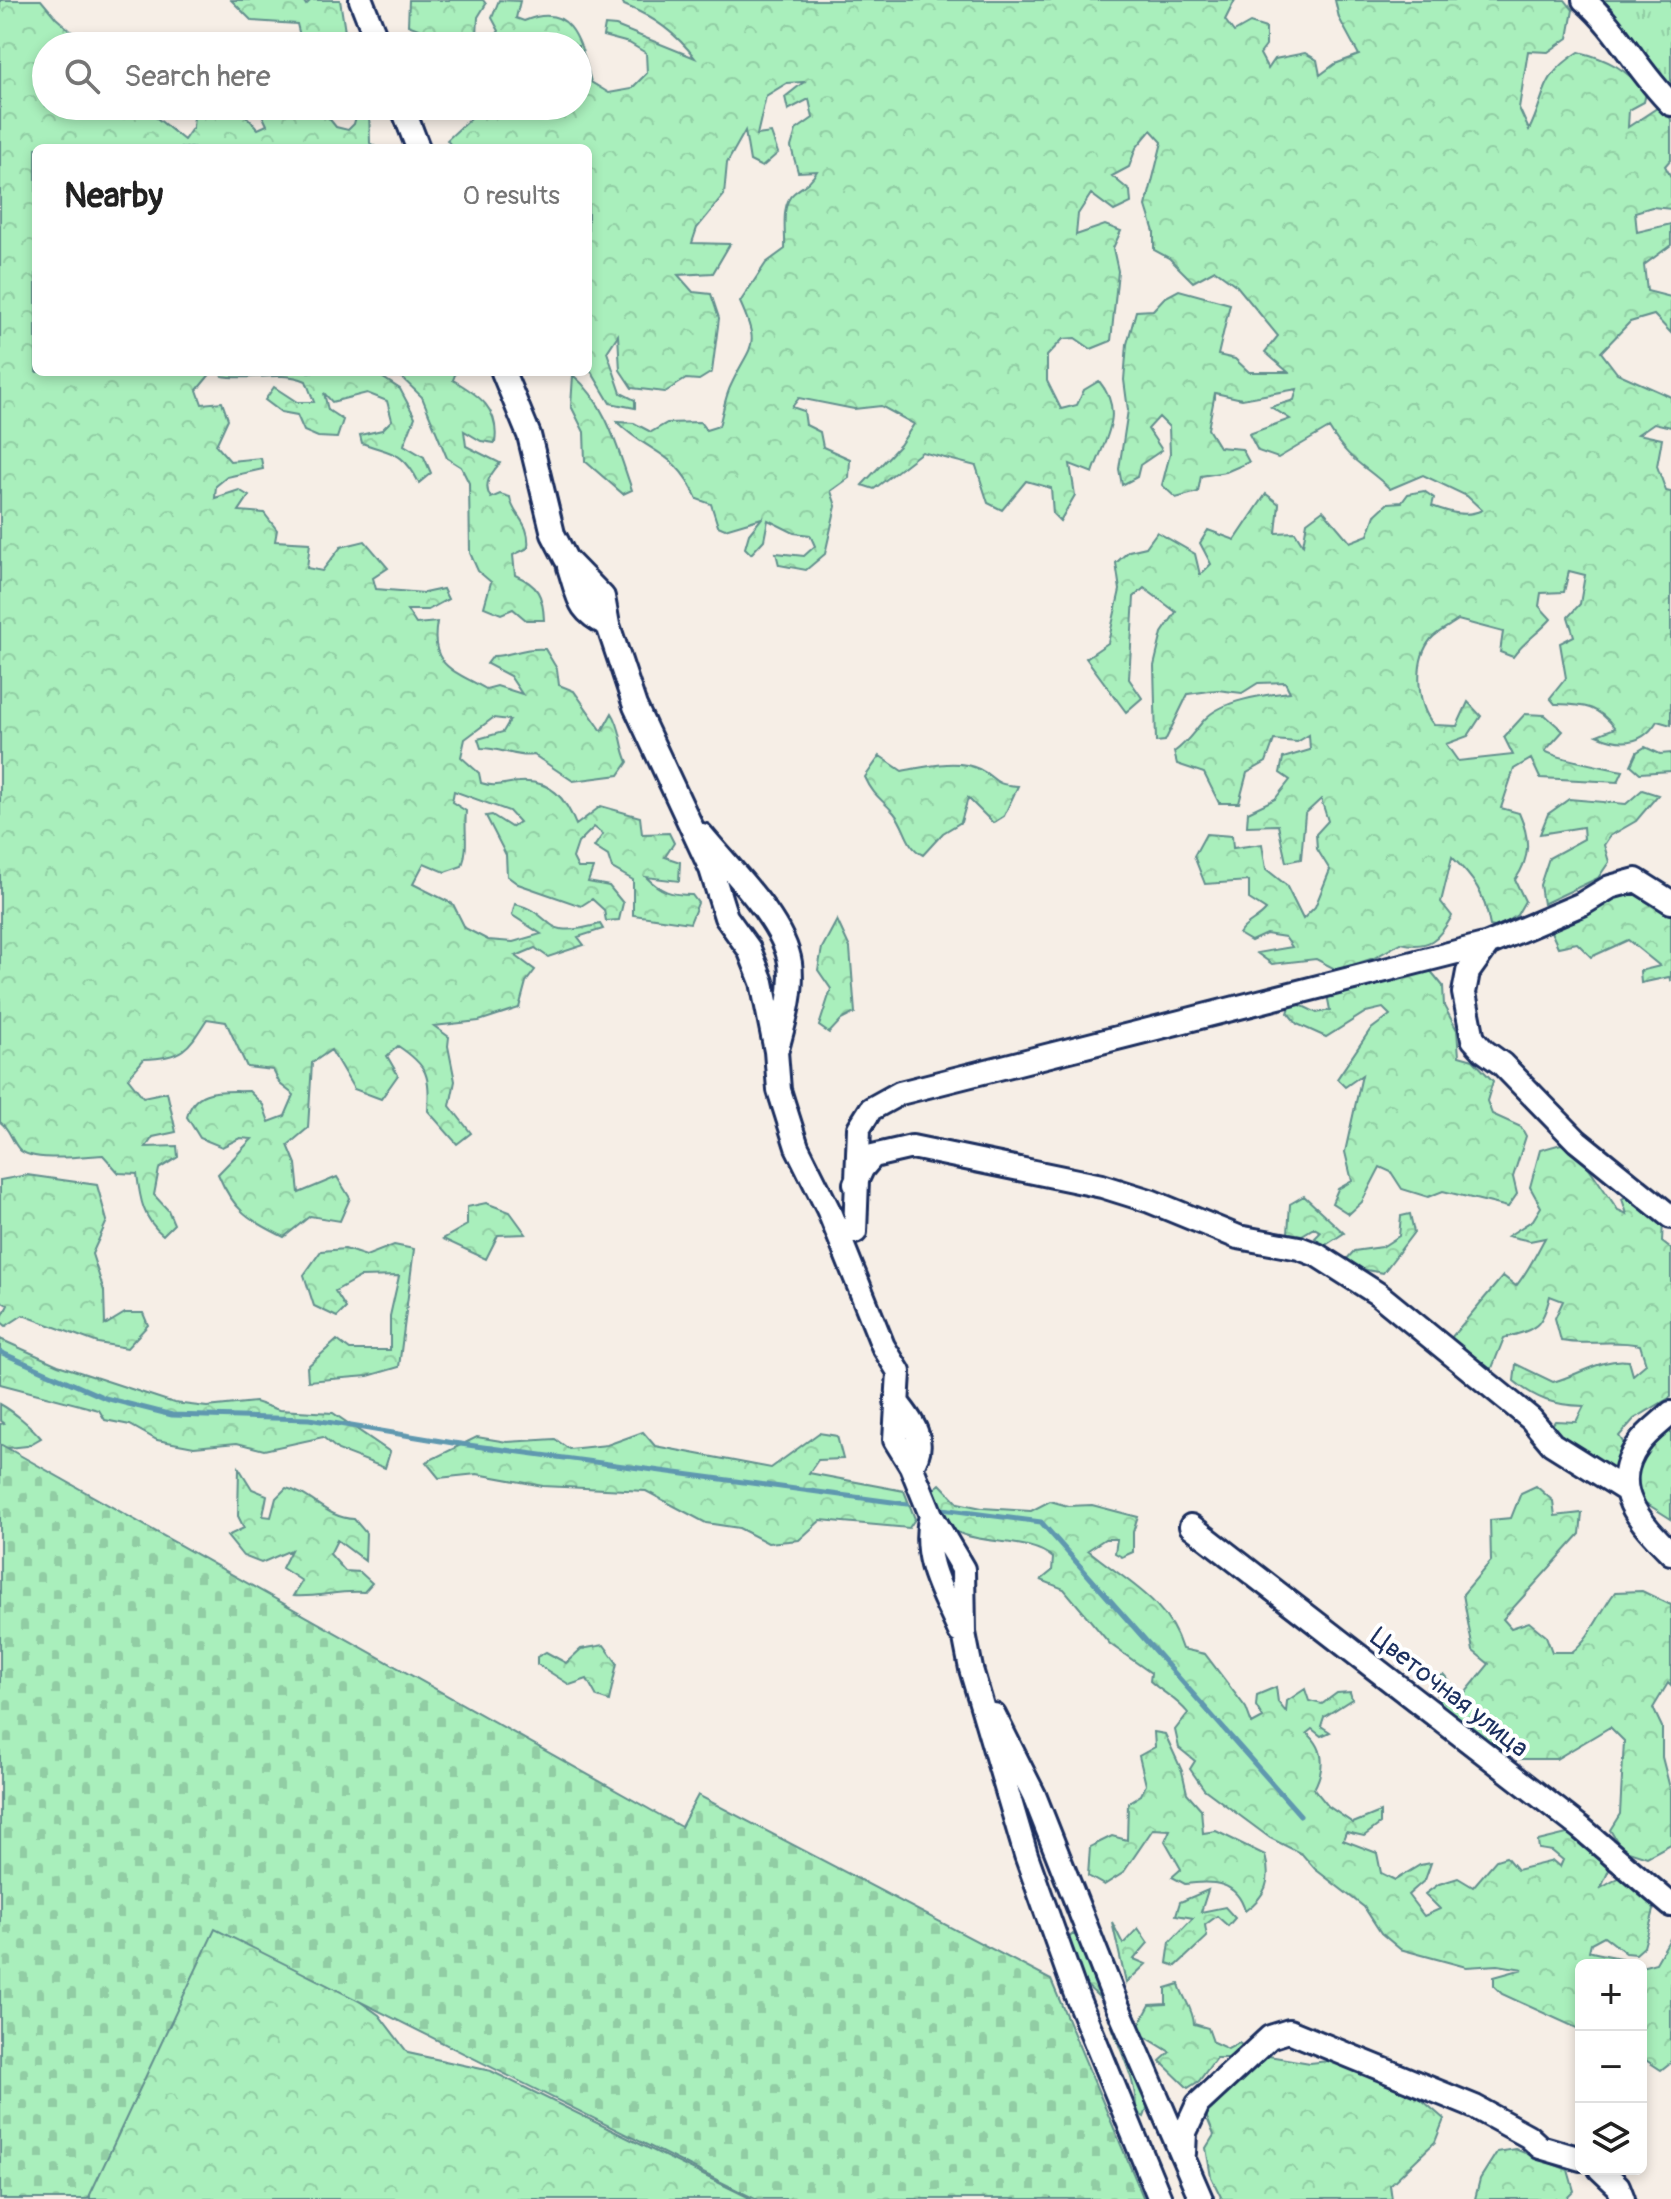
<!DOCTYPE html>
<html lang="en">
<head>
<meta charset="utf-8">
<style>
  :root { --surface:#fff; --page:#f2f2f2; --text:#222; --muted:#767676; --line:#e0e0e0 }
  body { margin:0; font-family:Pangolin,sans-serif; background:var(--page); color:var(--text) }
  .controls { position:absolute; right:24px; bottom:24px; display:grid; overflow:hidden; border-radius:12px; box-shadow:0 4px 12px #0003 }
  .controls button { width:72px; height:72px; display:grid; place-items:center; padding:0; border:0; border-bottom:2px solid var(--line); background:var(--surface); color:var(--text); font:40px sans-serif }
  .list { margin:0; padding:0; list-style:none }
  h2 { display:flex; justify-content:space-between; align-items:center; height:104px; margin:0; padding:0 32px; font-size:34px }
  h2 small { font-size:26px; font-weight:400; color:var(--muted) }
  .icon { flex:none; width:44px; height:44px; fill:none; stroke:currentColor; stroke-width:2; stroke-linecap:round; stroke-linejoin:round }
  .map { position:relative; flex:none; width:1671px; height:2199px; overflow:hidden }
  .search { position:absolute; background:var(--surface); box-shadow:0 4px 12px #0003; left:32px; top:32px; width:560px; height:88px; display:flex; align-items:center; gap:20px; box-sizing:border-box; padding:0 28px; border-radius:44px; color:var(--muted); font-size:30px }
  .panel { position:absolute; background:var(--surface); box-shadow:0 4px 12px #0003; left:32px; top:144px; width:560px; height:232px; border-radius:12px }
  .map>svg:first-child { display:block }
  .grass { fill:url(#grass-tufts); stroke:#628f8d; stroke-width:2 }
  .forest { fill:url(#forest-crowns); stroke:#628f8d; stroke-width:2 }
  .cemetery { fill:url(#cemetery-stones); stroke:#628f8d; stroke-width:2 }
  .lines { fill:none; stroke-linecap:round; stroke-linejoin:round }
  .stream { stroke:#5f98af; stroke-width:5 }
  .minor-casing { stroke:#1b2f5e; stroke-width:28 }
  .minor { stroke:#fff; stroke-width:22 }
  .labels { text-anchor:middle; stroke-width:8; stroke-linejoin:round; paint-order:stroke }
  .street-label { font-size:26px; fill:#1b2f5e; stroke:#fff }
</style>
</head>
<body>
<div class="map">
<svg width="1671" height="2199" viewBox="0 0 1671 2199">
  <defs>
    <pattern id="grass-tufts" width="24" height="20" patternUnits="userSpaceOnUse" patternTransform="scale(2)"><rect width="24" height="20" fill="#a9efbc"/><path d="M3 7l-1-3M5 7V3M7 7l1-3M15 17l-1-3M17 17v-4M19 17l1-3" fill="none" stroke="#91cda4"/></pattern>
    <pattern id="forest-crowns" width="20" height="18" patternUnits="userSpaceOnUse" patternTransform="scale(2)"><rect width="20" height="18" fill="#a9efbc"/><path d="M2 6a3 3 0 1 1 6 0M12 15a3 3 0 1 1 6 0" fill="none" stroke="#91cda4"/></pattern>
    <pattern id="cemetery-stones" width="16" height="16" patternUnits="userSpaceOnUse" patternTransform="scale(2)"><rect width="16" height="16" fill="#a9efbc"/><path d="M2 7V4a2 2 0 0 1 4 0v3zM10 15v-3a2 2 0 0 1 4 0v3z" fill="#91cda4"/></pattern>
  </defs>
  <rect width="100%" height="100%" fill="#f6eee6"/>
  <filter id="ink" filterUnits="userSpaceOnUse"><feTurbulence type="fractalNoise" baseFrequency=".0125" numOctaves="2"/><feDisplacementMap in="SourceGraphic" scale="16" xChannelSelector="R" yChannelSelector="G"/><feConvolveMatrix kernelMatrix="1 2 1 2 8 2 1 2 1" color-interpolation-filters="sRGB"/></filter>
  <g filter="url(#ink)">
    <path class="grass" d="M1603,0h68v87l-59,-78z"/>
    <path class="forest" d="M0,0h41l15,18 32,28h-42v60h96l42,34 9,-13 2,-21h42l21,23 9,-4 -9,-19h61l17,21 12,3 6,-6 4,-15 11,-3 1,37 7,5h-341v224h176l-15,18 5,14 20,-2 6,17 -12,26 14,16 31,-3 2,11 -36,8 -11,9 -1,12 24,-8 10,6 -10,15 25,2 13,17 -2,11 35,2 -3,25 15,3 19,-24 24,-6 23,27 -15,10 3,11 48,4 19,-4 5,10 -20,11h-21l9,14 21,-2c-8,44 16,48 49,67l11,-3 25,8 -12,-18 -23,-12 6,-8c21,-1 30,-9 52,-7l12,20 2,16 15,6 28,40 10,-18c10,15 8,32 16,49l-9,13 -46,6 -39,-26c-17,3 -33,-7 -53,-7l-3,-9 25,-7 7,-12 -17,-2 -28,21 -4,18 18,16 2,10c15,5 22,0 38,-1 32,-3 47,17 57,43l25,-19 39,11 2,17 27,-1 5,10 -9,14 15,5 -1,19 -33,-4c15,15 25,18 46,18l6,8 -8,20 -57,-8v-35l-21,-12 -4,-12 -14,-9 9,-13 -9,-7 -16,16 -5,15 5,10h15l-5,14 21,4 14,17 -4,17 -13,1 -2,-11 -12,-11 -11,7 -63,-22 -11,-8 -1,-21 -20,-39 6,-1 19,12 8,-5 -10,-11 -55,-20 -2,11 14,9c-2,21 3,36 -4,55l-17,6 -21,-9 -11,21 40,20 12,24 23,12 25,2 28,-8 -29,-19 3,-11c44,11 23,37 85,20l3,5 -25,8 6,8 -36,12 -13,-9 -19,8 19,14 -9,12 -7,26 -40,13 -45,5 15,11 -1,9 7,35 -5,25 21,27 -14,11 -29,-33c2,-36 0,-45 -30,-65l-11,10 11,19 -17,24 -27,-10 -23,-39 -19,13 -4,65 -20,17 8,19 3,29 38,-16 13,21 -10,23 -30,-5 -26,21c-35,-17 -51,-27 -66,-63l34,-35 -12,-1 -18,9 -22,-9 -13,-21c8,-31 36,-25 62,-26l14,14 6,17 16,-6 9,-21 -14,-11 -7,-14 -26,-3 -21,-45 -19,-3c-19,30 -24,39 -63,40l-16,19 15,19 24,-5 9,40 -23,5 -7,10 31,-1 1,11 -19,12 -5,26 14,15 6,14 -11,11c-20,-16 -23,-36 -26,-61l-18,-1 -16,-18c-18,1 -72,8 -84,-6 -8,-9 -9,-20 -19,-27z
      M231,0h72l3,5 5,-5h29l7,44 -50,2 3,-10 -3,-12 -45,-3z
      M409,0h74l3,4 -8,13 -1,19 12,7 10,-12 -7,-13 7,-18 21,1 -4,17 8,3c50,-21 57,24 67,61l18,11 22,-4 16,-16 -1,-20 -17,-10 -26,-7 2,-11 11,1 79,32c-18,-24 -43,-42 -71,-53l-2,-5h613l-10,20 9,12 16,-9 16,5v18l-6,8 8,15 7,-10 30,-6 12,7 3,15 15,-11 24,-9 -20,-37 -4,-18h230l8,10 -5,28 -20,14 -20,-1 -9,57 10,22c18,-36 10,-53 50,-78 29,7 49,18 67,41l-2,9 -15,8 -1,17 32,-21 11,13v40l-6,7 6,11v32l-19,-2 -17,5 2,20 34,-8v21l-27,20 3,26 24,6v36l-17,-18 -24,7 -29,30 16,21 54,24v30l-17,-4 -16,11 24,5 -5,27 9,25 5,1v233l-14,-4c-14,24 -37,24 -60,14l18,-7c-17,-23 -32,-23 -60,-24l-5,-6 16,-20 -6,-35 14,-7 -6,-19 12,-13 5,-29 -16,-4 -5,21 -23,1 -2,13 12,13c-12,14 -27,22 -38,38l-13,-5 3,-20 -45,-12c-8,6 -21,12 -27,19 -18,22 -14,67 3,86l23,1 11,-24 13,14 -13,20 -22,8 12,17 55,-6 -9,-18 21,-23 20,1 18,16 -18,20c12,8 60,16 78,20l-5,11 -78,-4 -9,-19 -17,10 -13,39 18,5c11,25 12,44 -4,67l10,21 -8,14 -18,13 -9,-2c-6,-34 -15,-46 -38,-69l-11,45 11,14c-13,23 -23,34 -51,27l-27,15 -37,12 -21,-11 -44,5 -15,-11 35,-6 -7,-10 -19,-3 -15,7 -12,-7c7,-12 18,-13 27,-24l-17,-11v-18l-44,3 -11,-28 12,-22 26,2 1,12 29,-4 4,25 20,16 17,34 12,-12 15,-37 -13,-21 -1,-15 12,-13 -7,-22 -16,15 -4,45 -15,3 -8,-37 -31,1 1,-14 27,-13 15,-19 -10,-7 3,-15 27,-8 -1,-15 -12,7 -23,-2 -8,22 -19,11 -8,30h-20l-15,-30 -27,-9 -3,-12c14,-10 20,-21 31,-33 19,-20 61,-24 85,-27l-5,-10 -27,1 -16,10 -25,-3 -29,4 -23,47 -9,1 -2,-76 8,-33 14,-21 -32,-24 -10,9 -5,82 13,19 -16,14 -40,-54 22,-15 12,-53 -4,-27 13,-12 17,-4 11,-15 38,22 5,21 11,-11 -11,-21 8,-13 27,10 31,-46 13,10 -3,29 19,-1 8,13 4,-23 16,-12 27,32 18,-7 7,-20 13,-12 14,-1 6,-8 16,-3 10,7 -2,8c17,6 33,12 50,4l-15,-14 -44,-21 -33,14c-26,-25 -40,-26 -61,-61l-51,30 -20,-7 -9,-17 41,-15 -19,-12 23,-7 3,-11 -55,10 -27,-6 -7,36 11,18 23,2 7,13 -23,10 -25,4 -3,16 -22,6 -14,-13 8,-31 -1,-27 -10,-10 -11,12 14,21 -22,15 -3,12 -15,8 -3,-16 9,-59 -4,-30 3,-36 9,-33 17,-1 11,-12 15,-8 51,14 -12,51 17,4 14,13h39l-23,-20 13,-16 -41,-50 -22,-16 -22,12 -24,-24 -15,-8v-18l-8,-26 16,-64 -11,-12 -15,18 -7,19 -17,9 18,15 1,12 -17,8 -23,-17 -13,20 -2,21 29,-10 16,6 -8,17 5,23 -7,70 -20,8 -16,-11 -12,1 -16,17v25l14,28 16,-4 7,-15 15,-9c27,33 5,58 -6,92l-23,-9 5,31 -15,26 -7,-7 -2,-26 -25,-7 -24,29 -14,-7 -12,-37 -54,-14 -48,37 -12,-4 38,-40 14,-21 -33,-18 -27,3 -55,-11 -7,9 12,4 2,14 14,7 3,15 27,12 -1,19 -18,13 5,15 -11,48 -19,16 -27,-5 -3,-12 28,3 11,-10 -5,-11 -16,-2 -26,-13 -4,20 -13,14 -6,-6 4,-14 13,-16 -37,11 -7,-3 -7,-22 -14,-5c-21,-49 -47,-44 -80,-77l17,1 17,9 16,-9 33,-1 6,8 13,-4c4,-14 6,-30 13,-43 19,-40 29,-35 8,-81l26,-39 19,-14c1,-17 -5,-45 9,-56 10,-8 16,-10 23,-22l-19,1 -7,-25 5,-17 17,-12 -4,-19 -21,11 -3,-13 19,-15 -17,1 -21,13 -9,39 14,-2 7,20 -16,14 -12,-6 -5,-30 -18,32 -3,32 -27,33 -5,15 38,1 -17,29 -35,2 15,17 18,2 8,24 -7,54 -13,8 -13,-1 -21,13 -33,-4 -12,-18 -2,-35 -11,17 14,41 14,7v8l-25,-5 -22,-37v-218h-135l-6,-8 26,-24 -6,-10h111v-60h-162l9,-6 -4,-10 -13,-5z
      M220,372h154l26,17 15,28 -11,28 20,12 7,16 -12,10c-16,-33 -28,-29 -57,-40l-2,-8 22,-5 10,-10 -5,-19 -20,-8 -35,9 -8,-9 4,17 15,10 -6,18 -19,-1 -14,-6 -7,-16 -16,-3 -16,-12 9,-13 23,15h17l-8,-21c-26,-11 -56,0 -84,-5z
      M396,372h60l-3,8c26,15 47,29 42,63l-14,-2 -17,-10 2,15 34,17c-9,11 -18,21 -9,35l9,-4 10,3c2,19 21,24 18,51l-15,7 2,20c23,10 28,20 29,45h-18l-13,-11 -12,5 -17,-7 7,-25 -13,-11 -8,-18 -1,-70 -8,-16 -14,-9 -25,-61z
      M573,375c34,29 45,75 59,115l-9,4 -38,-33 -1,-29 -13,-26z
      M1645,747l15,7 11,-1v18l-31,2 -9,-8 6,-13z
      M880,756l22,15c23,-4 54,-13 77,-2 20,10 11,15 39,17l-14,30 -11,7 -25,-25 -7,24 -18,11 -20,22c-18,-9 -17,-28 -29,-42 -13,-15 -20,-16 -29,-36z
      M1642,790l16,5 -22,26 -26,15 -6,9 5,17 -11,16 -55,26 -3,-19 9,-27 35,-19 -1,-12 -43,7 8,-20 21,-15 57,5z
      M1641,890l14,16 16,7v68l-2,-4 -28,6 -1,-12 20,-5 -32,-26 -37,17 -14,-14 -19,4 -11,-24 60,-30z
      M837,920l13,28 5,65 -14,7 -12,13 -10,-7 12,-37 -13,-19 4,-22z
      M1425,964l18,22 1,20 13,24 2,26 14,4 20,21 -6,20 5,13 29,13 5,9 -13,41 4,17 -9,13 -65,-16 -15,6 -26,-8 -11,-17 -11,-5 -18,35 -13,12 -17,-11 6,-14 14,-8 -7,-29 17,-77 -17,12 -8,-8 33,-49 20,-15 -7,-7 -17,4 -40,25 -29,-13 -9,-11 4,-12 25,12 13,-3 -4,-21z
      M1561,1144l15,5 42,61 9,4 -5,-15 10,-6 31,28 -1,21 9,7v148l-37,22 -15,17 10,15 -10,20 -17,1 -55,-40 8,-11 21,1 8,-16c-30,-1 -47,-6 -70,-25l2,-17 37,18c26,-7 50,-25 76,-21l4,14 13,-11 -6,-19c-27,-6 -52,1 -79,-4l-6,-23 8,-17 -13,-5c-8,32 -14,33 -46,42l-12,30h-7l-35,-29 53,-63 13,10c13,-16 20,-32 29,-48l-15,3 -22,-5 25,-16 8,-13 -11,-20 10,-37z
      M27,1175l70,10 10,36 -15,33 12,37 1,34 20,-12h18l5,12 -21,23 -29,-5 -75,-28 -17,11 -6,-5 8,-16 -8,-4v-121z
      M1304,1196l40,37 -20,13 -9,-8 6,-6 -7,-4 -12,7 -14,-2 2,-29z
      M486,1203l24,9 16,22 -28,1 -12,24 -43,-20 24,-14v-18z
      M1410,1214l4,18 -31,41 -33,-6 -5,-6 9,-10 28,-4 17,-11 2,-20z
      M394,1245l20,4 -15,118 -31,9 -60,5 -1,-14 30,-27 13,10h40v-34l9,-40 -39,1 -25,14 11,17 -9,9 -23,-11 -10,-31 17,-24 24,-2 21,7z
      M0,1339l58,26 116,38 33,4 48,-5 24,8 54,3 57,39 -5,16 -47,-18 -15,-13 -59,13 -27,-7 -43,4 -37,-7 -27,-15 -25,-5 -6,-10 -99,-26z
      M0,1404c13,7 32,23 41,34l-14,8 -27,3v-25l4,-1 -4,-3z
      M1671,1416v103l-41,-26 13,-46z
      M643,1432l12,14 116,22 48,-35 18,3 6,23 -25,1 -9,13 95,18 11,28 -6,9 -88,-8 -22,20 -31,3 -29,-15 -33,-5 -60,-32 -103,-5 -66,-12 -38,4 -13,-16 51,-25 30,5 48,-3 14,10 38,-4z
      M239,1468l13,21 15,6 -4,21 8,1 5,-19 10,-10c26,6 40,30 68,31l12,14 -1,28 -28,-21 -7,14 15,17 15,1 12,11 -8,9c-27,-2 -45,6 -71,4l9,-15 -20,-13 9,-18 -30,13 -18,-7 -16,-20 17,-8 -6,-12z
      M940,1484l18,19 24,5 49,3 19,-10 18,5 24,-1 46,12 -5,15v20l-11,5 -7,-4 2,-14h-12l-17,11c37,31 79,49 94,99l23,5 41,54 6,16 11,-6 -7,-12 1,-11 19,-8 2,15 8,10 1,-11 18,-12 4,12 13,3 15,-11 13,-1 2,7 -28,18 -3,9 9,6 -9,4 -9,-7 -5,4c18,15 18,35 7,56l14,17 25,17 27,-11v12l-16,12 -18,-4 -3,8 34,13 4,20 14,7 25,-15 11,-2 -6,17 -17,15 16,21 16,-7 -15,-15 14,-10 19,-6 15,9 23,-27 10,-3 11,13 36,-9 7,6 3,-7 -11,-9 -13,-2 -1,-8 37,-9 34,38 -8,18 23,-13 21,16 9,19 -10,37 -8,7 -10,-1 -22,-17 -13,7 -2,8c14,5 36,5 47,14h-55v65l-79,-36 -8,-8v-9l29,-8 -25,-4 -32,2 -66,-18 -19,-16 -17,-26 -49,-38 -13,-15 -32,-16 -66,-49 -14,-20 5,-8 -16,-13 -4,-18 13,-17c-11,-14 -25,-20 -38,-32l1,-8 -41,-29 -46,-55 -23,-9 11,-9 1,-13c-28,-26 -98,-6 -114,-44 -3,-7 -3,-17 -5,-25z
      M1536,1486l17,15 2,15 27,-3 -2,21 -77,85 8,9 18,-6 17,14 6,16h20c19,-15 28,-40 43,-60l27,-1 29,14v81l-3,-3 -15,25 9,19v30l9,35v52l-24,13 -25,-8 -12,-19 10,-16 4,-73 -14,-14 -54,32h-35l-54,-29 -24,-21 -13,-30 14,-4 18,22 27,-33 -16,-13 -10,-57 28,-33 -1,-41 21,-2 10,-25z
      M604,1645l13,18 -8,38 -12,-4 -10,-18 -17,6 -33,-21v-7l9,-5 20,11 15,-14z
      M1154,1732l11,2 17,37 5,22 14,16 2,24 13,-2 49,24c7,26 1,41 -20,56 -8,-30 -33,-31 -60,-27l-13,-7 9,-8 -16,-28 5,-11 -17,-1 -30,44 -19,12 -16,-9 2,-29 22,-11 15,4 1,-37 13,-8 5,-10 -7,-29 16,-9z
      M1208,1890l-7,22 24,-5 10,11 -7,8 -11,-10 -12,9 2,12 -31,29 -9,-3 3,-21 23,-24 -17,-3 4,-13z
      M206,1892l173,123 29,38 83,18 261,128h-662l-2,-96z
      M1112,1922l11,22 15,-16 10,15 -14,16 12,5 -20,19z
      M1073,1934l12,9 21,53 -6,2 -17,-16 -18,-41z
      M1671,1937v125l-10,8 -20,-13v-90l15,-4z
      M1179,1984c4,15 14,24 15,40l14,4 5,14 15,7 11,-6 5,4 -16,11h-12l-17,23 -11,7 -28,-27 10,-9 -26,-16 -6,-9 12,-22 16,-1v-16z
      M1107,2010l7,2 37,86 -7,19 -8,-5c1,-37 -20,-65 -29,-102z
      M1251,2053l59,10 37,-4 68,35 29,25 -9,23 -45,43 2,14h-170l-11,-22 -5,-29 8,-13 -7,-17v-19z
      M1515,2149l53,21 6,21 -8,8h-91l5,-20 17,-27z"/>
    <path class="cemetery" d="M0,1444l681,383 17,-32 353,185 93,219h-389l-540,-270 -127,270h-88z"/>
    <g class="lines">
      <path class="stream" d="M0,1352l105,46 67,17 137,4 144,24 454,61
        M942,1509l99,13 259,293"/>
      <defs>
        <path id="minor" d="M361,0l18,46
          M1584,0c35,30 53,71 87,104
          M402,106l16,42
          M503,372l26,63 24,99 13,25 37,38 5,28 27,81 76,163 15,48 23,32 13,33 14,69 3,39 18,57 31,62 55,137 16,26 -4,68 16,26 20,49 32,54 1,64 7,36 55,186 49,137 85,207
          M569,567c10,30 8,44 39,58
          M702,835c27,33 82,86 88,128 4,28 -6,60 -13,86
          M1671,902l-35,-22 -26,7 -28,17 -94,40 -20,28 -4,21 9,46 11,12 18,13 75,77 94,76
          M855,1184l7,-15 11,-13 39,-9 190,39 48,15 88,36 61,11 18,7 61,39 153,125 21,25 75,47
          M855,1232l4,-104 12,-19 29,-16 588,-149
          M896,1401c16,20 33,41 15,65
          M1671,1413c-10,10 -24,19 -32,31 -33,44 2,79 32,109
          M931,1515c-11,43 12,78 29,117
          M1191,1526l390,302 90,77
          M994,1715l40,80 81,205 86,199
          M1184,2153l1,-21 13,-28 72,-67 19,-6 186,76 53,29 12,11 41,12
          M1600,2169l18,17 5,13"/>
      </defs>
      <use href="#minor" class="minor-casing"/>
      <use href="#minor" class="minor"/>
    </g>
  </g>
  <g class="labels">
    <g class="street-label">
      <text transform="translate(1450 1692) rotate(38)" y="9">Цветочная улица</text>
    </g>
  </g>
</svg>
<div class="controls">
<button>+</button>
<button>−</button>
<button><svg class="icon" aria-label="layers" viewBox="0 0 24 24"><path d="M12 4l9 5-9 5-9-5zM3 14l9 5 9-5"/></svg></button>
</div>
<div class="search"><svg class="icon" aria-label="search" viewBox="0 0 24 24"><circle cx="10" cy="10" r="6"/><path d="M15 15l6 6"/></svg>Search here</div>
<section class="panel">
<h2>Nearby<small>0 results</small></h2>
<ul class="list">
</ul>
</section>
</div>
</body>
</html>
